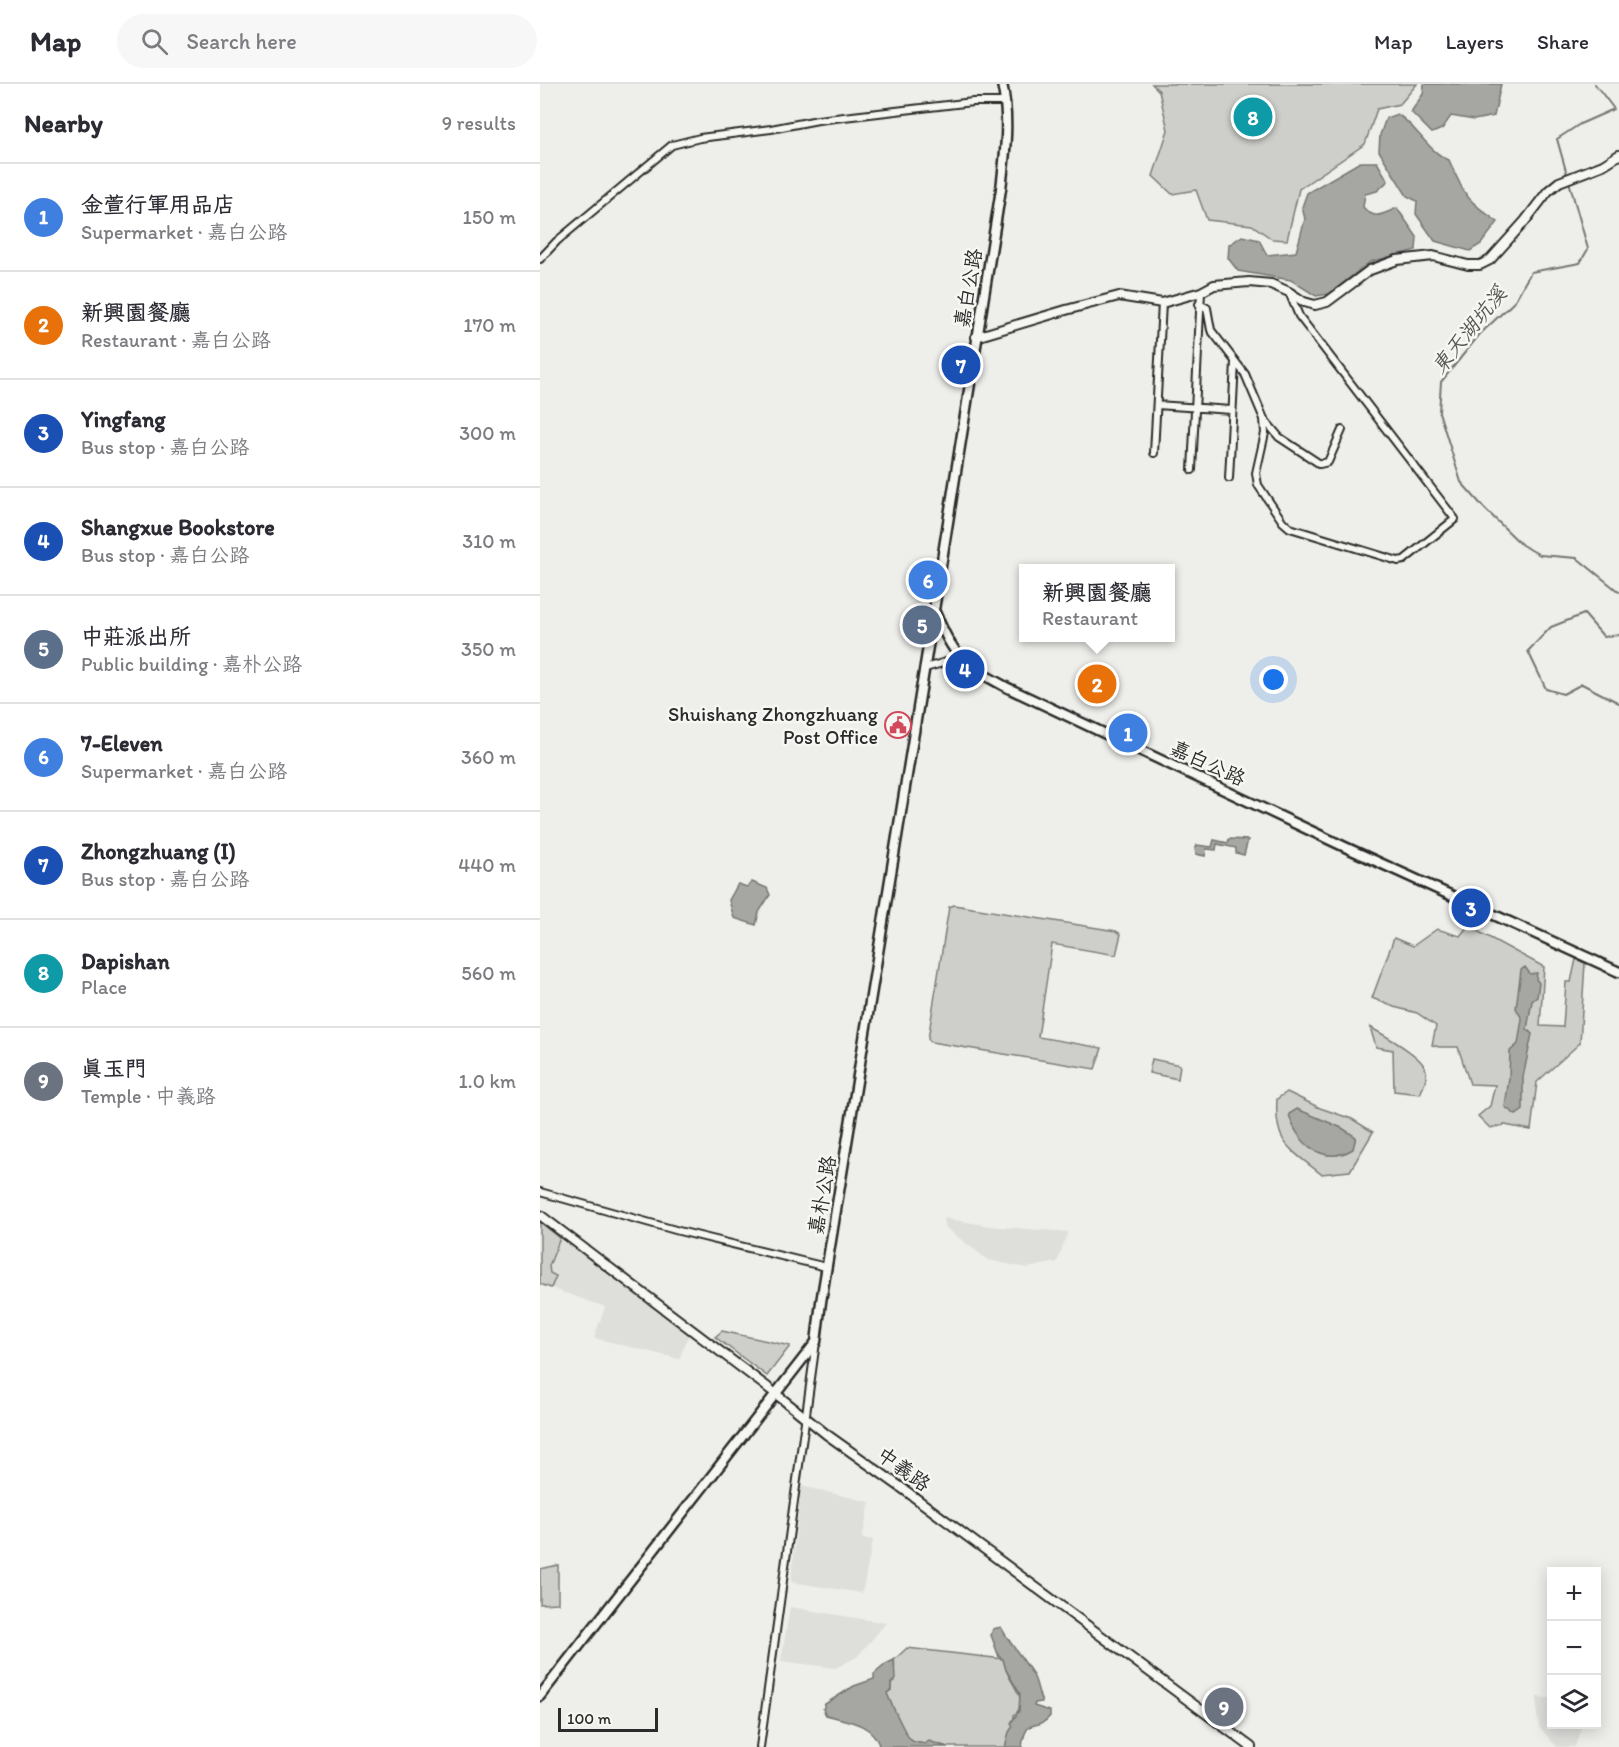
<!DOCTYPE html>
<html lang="en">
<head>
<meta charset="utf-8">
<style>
  :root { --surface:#fff; --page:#f7f7f7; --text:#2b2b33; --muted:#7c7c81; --line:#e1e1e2; --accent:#d1495b }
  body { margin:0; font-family:Itim,"LXGW WenKai TC",sans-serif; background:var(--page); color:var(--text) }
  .controls { position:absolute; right:18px; bottom:18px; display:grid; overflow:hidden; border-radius:0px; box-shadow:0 3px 15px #0003 }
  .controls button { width:54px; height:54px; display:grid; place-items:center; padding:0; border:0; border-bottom:2px solid var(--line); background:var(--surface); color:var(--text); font:30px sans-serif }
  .scale { position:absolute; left:18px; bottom:15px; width:100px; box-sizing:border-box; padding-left:6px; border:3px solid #2b2b2b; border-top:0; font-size:16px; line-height:21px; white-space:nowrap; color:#2b2b2b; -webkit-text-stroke:4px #f6f6f2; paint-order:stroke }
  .you { position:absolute; left:734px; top:596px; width:21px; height:21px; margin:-15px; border:4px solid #fff; border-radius:50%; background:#1a73e8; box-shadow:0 0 0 9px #1a73e833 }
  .badge { display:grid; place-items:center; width:39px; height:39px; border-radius:50%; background:var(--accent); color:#fff; font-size:20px; font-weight:700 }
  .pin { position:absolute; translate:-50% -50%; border:3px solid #fff; box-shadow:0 2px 6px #0006 }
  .popup { position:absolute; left:479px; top:480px; width:156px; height:78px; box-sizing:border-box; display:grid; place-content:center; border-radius:0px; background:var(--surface); filter:drop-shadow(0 2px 4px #0005); font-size:20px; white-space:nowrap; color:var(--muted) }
  .popup b { font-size:22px; color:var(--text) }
  .popup::after { content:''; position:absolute; left:50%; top:100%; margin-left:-12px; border:12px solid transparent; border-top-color:var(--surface) }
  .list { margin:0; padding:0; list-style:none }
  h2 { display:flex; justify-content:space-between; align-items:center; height:78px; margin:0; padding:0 24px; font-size:26px }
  h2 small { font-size:20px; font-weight:400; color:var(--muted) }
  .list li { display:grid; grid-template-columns:39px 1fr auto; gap:18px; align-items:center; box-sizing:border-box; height:108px; padding:0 24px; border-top:2px solid var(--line) }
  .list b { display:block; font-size:22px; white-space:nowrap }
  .list p { margin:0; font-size:20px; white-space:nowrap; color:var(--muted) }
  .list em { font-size:20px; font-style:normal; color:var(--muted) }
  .icon { flex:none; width:33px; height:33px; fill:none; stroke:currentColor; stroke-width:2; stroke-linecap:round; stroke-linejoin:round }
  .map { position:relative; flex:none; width:1079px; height:1663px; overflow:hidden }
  header { display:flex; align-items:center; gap:36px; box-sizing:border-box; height:84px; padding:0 30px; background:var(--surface); border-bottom:2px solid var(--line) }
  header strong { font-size:28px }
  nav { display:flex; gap:33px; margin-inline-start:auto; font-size:21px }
  .search { width:420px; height:54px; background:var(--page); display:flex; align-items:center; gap:15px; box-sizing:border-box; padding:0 21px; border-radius:33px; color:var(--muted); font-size:22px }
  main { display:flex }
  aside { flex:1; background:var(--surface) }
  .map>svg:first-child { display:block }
  .built { fill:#dededb }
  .green { fill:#cececa; stroke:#7c7c7a; stroke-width:1.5 }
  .water { fill:#a6a6a3; stroke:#757573; stroke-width:1.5 }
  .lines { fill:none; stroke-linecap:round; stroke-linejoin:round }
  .stream { stroke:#757573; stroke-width:2 }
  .minor-casing { stroke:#2b2b2b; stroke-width:10 }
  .tertiary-casing { stroke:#2b2b2b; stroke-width:12 }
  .secondary-casing { stroke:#2b2b2b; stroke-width:13 }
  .minor { stroke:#f6f6f2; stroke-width:6 }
  .tertiary { stroke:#f6f6f2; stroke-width:8 }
  .secondary { stroke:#f6f6f2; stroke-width:8 }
  .labels { text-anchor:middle; stroke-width:5; stroke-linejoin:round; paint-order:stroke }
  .street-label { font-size:20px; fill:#2b2b2b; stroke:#f6f6f2 }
  .poi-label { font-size:20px; fill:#2b2b2b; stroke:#f6f6f2; text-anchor:end }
  .water-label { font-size:21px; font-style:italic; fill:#565655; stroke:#f6f6f2 }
</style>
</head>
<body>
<header>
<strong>Map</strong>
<div class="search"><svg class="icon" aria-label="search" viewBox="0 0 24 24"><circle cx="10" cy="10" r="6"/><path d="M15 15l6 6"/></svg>Search here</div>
<nav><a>Map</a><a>Layers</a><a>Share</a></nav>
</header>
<main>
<aside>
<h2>Nearby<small>9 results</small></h2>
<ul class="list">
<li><span class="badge" style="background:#3f7fe0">1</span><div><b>金萱行軍用品店</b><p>Supermarket · 嘉白公路</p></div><em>150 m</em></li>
<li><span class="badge" style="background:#e8710a">2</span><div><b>新興園餐廳</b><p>Restaurant · 嘉白公路</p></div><em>170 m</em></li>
<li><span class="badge" style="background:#1a4fb4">3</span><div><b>Yingfang</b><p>Bus stop · 嘉白公路</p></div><em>300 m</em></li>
<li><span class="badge" style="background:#1a4fb4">4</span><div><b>Shangxue Bookstore</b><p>Bus stop · 嘉白公路</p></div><em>310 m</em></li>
<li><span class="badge" style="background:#5c6f8a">5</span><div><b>中莊派出所</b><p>Public building · 嘉朴公路</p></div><em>350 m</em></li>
<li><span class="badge" style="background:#3f7fe0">6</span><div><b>7-Eleven</b><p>Supermarket · 嘉白公路</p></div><em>360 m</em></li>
<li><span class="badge" style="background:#1a4fb4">7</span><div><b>Zhongzhuang (I)</b><p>Bus stop · 嘉白公路</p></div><em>440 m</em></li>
<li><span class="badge" style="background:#0f9aa8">8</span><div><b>Dapishan</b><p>Place</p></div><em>560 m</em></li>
<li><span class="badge" style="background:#6b7280">9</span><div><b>真玉門</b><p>Temple · 中義路</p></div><em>1.0 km</em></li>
</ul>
</aside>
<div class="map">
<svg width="1079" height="1663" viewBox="0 0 1079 1663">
  <rect width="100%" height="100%" fill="#eeeeea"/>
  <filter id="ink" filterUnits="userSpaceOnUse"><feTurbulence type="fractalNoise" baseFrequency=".0167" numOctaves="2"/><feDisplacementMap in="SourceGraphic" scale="12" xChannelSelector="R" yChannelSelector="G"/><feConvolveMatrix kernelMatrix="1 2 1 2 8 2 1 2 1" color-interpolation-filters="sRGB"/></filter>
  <g filter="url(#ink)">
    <path class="built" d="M404,1134l45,8 79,6 -11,30 -30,6 -39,-8 -42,-32z
      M20,1154l130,95 -11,26 -85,-21 11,-31 -54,-19 4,-12 -5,-3 -1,-6z
      M261,1402l69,16 -8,36 11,2 -11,53 -71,-11z
      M250,1523l96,16 -29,34 -22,11 -54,-7z
      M1011,1607v33l31,1 -7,22h-18l-17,-19 -3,-11v-20l13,1z"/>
    <path class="green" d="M612,0h265l-17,20 -23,5 -12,35 -66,45 -12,51 -15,-1 -20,-14 -45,-5 -11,-30 -24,4 -19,-18 15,-46 -9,-39z
      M414,821l162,26 5,3 -5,21 -64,-11 -14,93 64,11 -7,21 -164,-27 -3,-3 21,-132z
      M928,842l76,41 -4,59 23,1 3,-45h5l5,-23 9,4 -5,80 -43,39 -6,48 -26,-5 -15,3 -12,-12 12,-10 5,-21 -25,-1 -12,-37h-19l-7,-2 4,-19 -19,-13 -23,-6 -22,-9 22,-60 19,8 24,-17 23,7z
      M830,943c13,8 54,29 56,44 2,8 -3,16 -6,23l-26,-3 -1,-41 -17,-3z
      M612,975l28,6 -2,14 -29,-6z
      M747,1008l33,16 32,11 21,13 -23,39 -29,3c-32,-26 -47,-30 -44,-75z
      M0,1138l20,16 -11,28 1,7 6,3 -5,12 -11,-4z
      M182,1247l68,15 -23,30 -52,-39z
      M18,1481v38l-18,1v-35z
      M367,1564l96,11c1,3 2,7 3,10 4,15 25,32 8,46l-1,11 -8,21h-58c-10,-5 -17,-1 -28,-4 -2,0 -7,-1 -9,-3 -4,-3 -22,-41 -23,-47l4,-3c-1,-11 6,-19 3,-30z"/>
    <path class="water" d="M884,0h77l-7,32 -20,4 -23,-4 -9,13 -10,4 -21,-21 12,-18z
      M857,30c20,12 30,37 52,46 15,35 17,40 49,62l-17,22 -11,7 -35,-10 -19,-27 1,-13 -10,-5 -28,-45 1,-16 6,-17z
      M820,78h17l11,19 -11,10 -12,3 -2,13c12,14 19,7 34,1l20,29 -1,13 -46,12 -41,32 -13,2 -25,-16 -53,-9 -10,-13 1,-13 13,-9 17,4 8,15 29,-3 9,-33 -3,-12 5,-14z
      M689,755l19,1 -4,15 -8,-2v-5l-19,-4 -1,6 -10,-1 -1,7 -9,-2 -1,-5 2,-4 15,2 2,-7 14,3z
      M212,798l15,6 3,7 -11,17 -3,13 -22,-7 -5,-18 9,-16 9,3z
      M985,883l5,7 7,-1 -1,6 3,4 -2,14 -5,4 -5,28 5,5 -9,43v33l-7,5 -11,-8 4,-29 1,-27 8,-7 4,-25 -6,-11 5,-38z
      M757,1025l45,19 14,9 -3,12c-30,18 -57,-7 -64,-35z
      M461,1543c9,17 22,31 32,48 5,10 5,19 9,27l-7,1 -1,3 16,5v5c-13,17 -24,-2 -28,31h-17l4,-15 4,-6 -2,-3 8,-12 1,-17 -14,-24 -3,-11 -4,-2 -8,-22 2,-6z
      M354,1576l1,20 -4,3v7l-4,3c2,6 20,45 24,47 3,3 9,3 14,4l4,-3 18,6h-70l2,-2c-7,-22 -33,-24 -53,-30l-3,-6 2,-5 29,-18 20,-7v-5l12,-10z"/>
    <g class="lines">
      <path class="stream" d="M1055,0l19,25 -34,15 -23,15 31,110 -8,14 -49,9 -17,30 -34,32 -39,48 -2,30 22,70 24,27 37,36 18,10 37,3 42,34
        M1079,551l-15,2 -20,-23 -33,13 -23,24 18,38 17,5 19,-10 37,19"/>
      <defs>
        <path id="minor" d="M0,175l17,-18 115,-96 28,-7 71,-9 47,-9 155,-18h33
          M659,220l8,4 4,22 34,44 19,45 15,18 41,27 8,-2 14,-32
          M617,321l74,5
          M724,335l1,14 -9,40 2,12 25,37 7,6 108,33 6,-1 51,-41 -156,-203 -10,-24
          M614,369l8,-150
          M652,386l9,-178
          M689,394l6,-116
          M385,584l35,-10
          M0,1108l139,39 147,36
          M220,1663l56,-405"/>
        <path id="tertiary" d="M436,253l90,-27 53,-14 43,7 39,-11 13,-7 35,-3 22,2 18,8 15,10 11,3 12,-3 43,-32 27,-10 36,-4 35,9h12l10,-5 35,-39 23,-30 11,-9 44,-17 16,-10
          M0,1131l231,175 55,44 80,57 345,256"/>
        <path id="secondary" d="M462,0c8,35 3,70 -1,105l-67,421c21,48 26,52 72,77l339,160 274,125
          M0,1612l276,-354 5,-40 113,-692"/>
      </defs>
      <use href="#minor" class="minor-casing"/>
      <use href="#tertiary" class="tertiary-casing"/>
      <use href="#secondary" class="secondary-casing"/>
      <use href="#minor" class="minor"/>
      <use href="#tertiary" class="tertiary"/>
      <use href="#secondary" class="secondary"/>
    </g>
  </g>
  <defs>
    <symbol id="civic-ring" viewBox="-11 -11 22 22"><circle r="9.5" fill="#f6f6f2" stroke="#d1495b" stroke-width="1.5"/><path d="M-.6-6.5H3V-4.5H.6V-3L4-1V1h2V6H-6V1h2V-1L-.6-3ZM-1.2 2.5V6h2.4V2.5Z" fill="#d1495b"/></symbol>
  </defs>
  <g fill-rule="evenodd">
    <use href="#civic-ring" x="343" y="626" width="30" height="30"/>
  </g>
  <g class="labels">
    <g class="street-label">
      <text transform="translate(428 204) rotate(-80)" y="7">嘉白公路</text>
      <text transform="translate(668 679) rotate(25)" y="7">嘉白公路</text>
      <text transform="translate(282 1111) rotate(-80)" y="7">嘉朴公路</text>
      <text transform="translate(364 1385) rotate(36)" y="7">中義路</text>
    </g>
    <g class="poi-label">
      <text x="338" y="637">Shuishang Zhongzhuang<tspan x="338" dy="23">Post Office</tspan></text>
    </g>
    <g class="water-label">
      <text transform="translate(929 246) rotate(-51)" y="7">東天湖坑溪</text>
    </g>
  </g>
</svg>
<div class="controls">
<button>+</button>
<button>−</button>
<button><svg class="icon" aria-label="layers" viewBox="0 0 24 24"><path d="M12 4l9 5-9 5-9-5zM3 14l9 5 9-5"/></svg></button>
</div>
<div class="scale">100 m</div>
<div class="you"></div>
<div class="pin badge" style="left:588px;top:649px;background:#3f7fe0">1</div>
<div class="pin badge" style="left:557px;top:600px;background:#e8710a">2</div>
<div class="popup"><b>新興園餐廳</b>Restaurant</div>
<div class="pin badge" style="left:931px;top:824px;background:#1a4fb4">3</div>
<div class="pin badge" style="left:425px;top:585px;background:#1a4fb4">4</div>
<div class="pin badge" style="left:382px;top:541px;background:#5c6f8a">5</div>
<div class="pin badge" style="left:388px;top:496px;background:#3f7fe0">6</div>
<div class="pin badge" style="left:421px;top:281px;background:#1a4fb4">7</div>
<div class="pin badge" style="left:713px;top:33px;background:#0f9aa8">8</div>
<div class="pin badge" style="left:684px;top:1623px;background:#6b7280">9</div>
</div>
</main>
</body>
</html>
